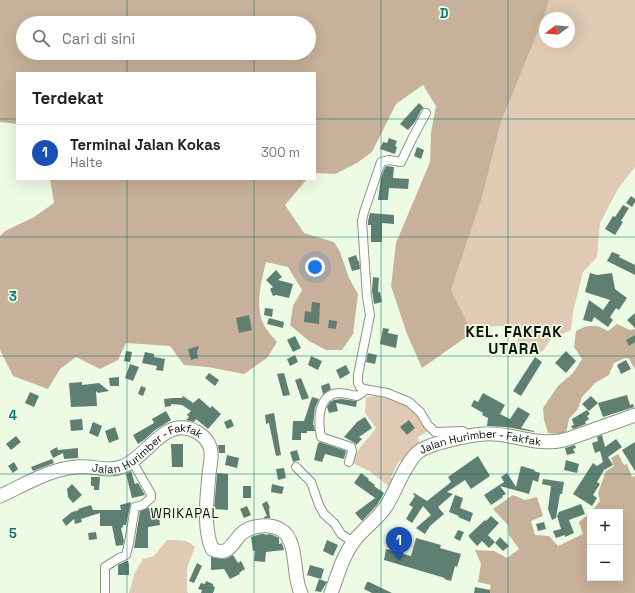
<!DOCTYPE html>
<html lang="id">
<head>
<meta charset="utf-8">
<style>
  :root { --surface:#fff; --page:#f2f2f2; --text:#222; --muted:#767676; --line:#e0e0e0; --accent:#9b5dd3 }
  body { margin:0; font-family:"Space Grotesk",sans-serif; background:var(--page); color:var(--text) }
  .controls { position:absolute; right:12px; bottom:12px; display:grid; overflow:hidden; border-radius:0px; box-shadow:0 4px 16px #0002 }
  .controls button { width:36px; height:36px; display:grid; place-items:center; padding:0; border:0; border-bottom:1px solid var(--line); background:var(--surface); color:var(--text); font:20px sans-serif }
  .compass { position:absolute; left:539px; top:12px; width:36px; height:36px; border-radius:50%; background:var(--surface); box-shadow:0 4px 16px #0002; rotate:254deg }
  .you { position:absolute; left:315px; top:267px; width:14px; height:14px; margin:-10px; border:3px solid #fff; border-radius:50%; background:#1a73e8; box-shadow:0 0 0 6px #1a73e833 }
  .badge { display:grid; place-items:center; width:26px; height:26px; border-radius:50%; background:var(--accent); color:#fff; font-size:13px; font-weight:700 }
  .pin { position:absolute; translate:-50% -33px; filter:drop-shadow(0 1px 2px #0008) }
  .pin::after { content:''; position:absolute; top:21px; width:14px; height:12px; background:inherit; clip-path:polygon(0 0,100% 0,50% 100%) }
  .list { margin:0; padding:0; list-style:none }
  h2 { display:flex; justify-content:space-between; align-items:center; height:52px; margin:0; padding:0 16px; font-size:17px }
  h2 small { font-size:13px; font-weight:400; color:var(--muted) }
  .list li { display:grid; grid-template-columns:26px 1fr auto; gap:12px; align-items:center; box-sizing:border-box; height:56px; padding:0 16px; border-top:1px solid var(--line) }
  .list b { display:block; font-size:15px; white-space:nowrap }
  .list p { margin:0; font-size:13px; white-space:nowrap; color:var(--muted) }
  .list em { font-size:13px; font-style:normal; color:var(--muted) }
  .icon { flex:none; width:22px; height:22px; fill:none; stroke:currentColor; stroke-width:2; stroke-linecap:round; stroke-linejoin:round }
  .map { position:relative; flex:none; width:635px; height:593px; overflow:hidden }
  .search { position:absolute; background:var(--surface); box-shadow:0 4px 16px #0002; left:16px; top:16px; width:300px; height:44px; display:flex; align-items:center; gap:10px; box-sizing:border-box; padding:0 14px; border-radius:22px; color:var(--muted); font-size:15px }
  .panel { position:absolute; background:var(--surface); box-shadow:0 4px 16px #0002; left:16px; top:72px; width:300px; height:108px; border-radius:0px }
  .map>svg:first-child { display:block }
  .green { fill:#e0cab4; fill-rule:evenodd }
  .forest { fill:#c8b19a; fill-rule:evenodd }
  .building { fill:#607f73 }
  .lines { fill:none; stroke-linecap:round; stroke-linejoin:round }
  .minor-casing { stroke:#899682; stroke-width:10 }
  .primary-casing { stroke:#899682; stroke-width:15 }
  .minor { stroke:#fff; stroke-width:8 }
  .primary { stroke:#fff; stroke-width:13 }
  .grid { fill:none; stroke:#0f766e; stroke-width:1; stroke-opacity:0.55 }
  .labels { text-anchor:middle; stroke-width:3.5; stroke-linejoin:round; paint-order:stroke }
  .street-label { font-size:11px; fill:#0d120a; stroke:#edfbe5 }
  .quarter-label { font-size:13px; letter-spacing:1px; fill:#0d120a; stroke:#edfbe5 }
  .district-label { font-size:15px; font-weight:bold; letter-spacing:1px; fill:#0d120a; stroke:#edfbe5 }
  .grid-label { font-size:13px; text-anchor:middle; font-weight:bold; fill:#0f766e; stroke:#edfbe5; stroke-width:3.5; stroke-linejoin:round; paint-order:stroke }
</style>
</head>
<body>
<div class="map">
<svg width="635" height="593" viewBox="0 0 635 593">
  <rect width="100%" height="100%" fill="#edfbe5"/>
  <path class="green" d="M549,0h86v167l-17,22 -18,34 -3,34 -14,15 -10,40 -2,18 -20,9 -8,12 -16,5 -11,-3 3,-25 -20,-2 -30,2 -18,-38 31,-92 19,-76 43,-105zM545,18h24v24h-24z
    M379,396l26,8 13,9 10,18 -10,6 2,9 -15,16 -6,-1 -8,16 3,3 -4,7 -21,-16 -18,-9c6,-13 17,-23 25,-34l-11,-15 1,-16z
    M167,540c11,0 20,-1 28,7l-8,21v22l1,3h-59l6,-21 8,-13 11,-3z"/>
  <path class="forest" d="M0,0h549l-5,17 -43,105 -19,76 -31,92 21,43 -50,35 -15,-34 -16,-48 5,-43 34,-81 1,-29 5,-27 -13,-21 -27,19 -24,48 -15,11 -22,11 -20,-1v-100h-298v51l-17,-2zM23,23h286v30h-286z
    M50,179h257l-22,26 19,28 30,9 6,10 9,26 9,16 -5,40 -11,16h-16l-17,-9 -19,-16 3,-19 9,-16 -14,-23 -22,-5c-5,21 -12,46 -1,65 3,5 8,10 12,15l-10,16 -23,16 -36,-7 -24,-2 -14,-19 -44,-3 -8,17 -18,9 -24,-12 -16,12 -12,20 -35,-13 -13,-26v-114l5,-5 29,-14 20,-14z
    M617,324l13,6 5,-1v40l-6,-10 -4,-1 -11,5 -5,12 -14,8 -13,14 -4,12 -9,10 -3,15 -18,-1 -4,-13 -1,-12 15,-22 15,-13 9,-14 -8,-12 2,-16c12,-7 20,-7 32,0z
    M618,454l6,11 3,-1 5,13 3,-1v117h-146l2,-8 -13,-3 3,-18 -6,-14 19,1 13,7 12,-9 -10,-14 -1,-10 -15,-16 20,-14 12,5 12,-3 6,19 -12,5 4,14 14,1 9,10 25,-12 -4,-12 11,-9v65h30v-66h-29l9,-11 -2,-8 8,-22 8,-5 -3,-8z"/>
  <path class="building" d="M419,103l5,5 -3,2 -6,12 -7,8 -8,-6z
    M389,138l8,3 -2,5 2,1 -2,7 -15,-5 3,-7 4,1z
    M417,147l7,3 -3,9 -7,-3z
    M387,166l7,1 -1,11 16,1 -1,10 -19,-1 -1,12h-10l3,-22 4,-11z
    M631,196l4,3v3l-3,5 -6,-4z
    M623,205l6,3 -8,13 2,1 -8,13 -10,-6 8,-13 2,1z
    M370,213l24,2v9l-12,-1v19h-11v-17h-3v-4z
    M612,252l8,3 -1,2 16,8v10l-28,-14z
    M356,255l2,6h1l1,8 -8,2 -4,-13z
    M276,270l6,7 -4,3 15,4 -4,14 -13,-3 -3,1 -3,-7 3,-2 -7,-7z
    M590,273l7,2 15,-2 3,16 12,9 -8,12 -3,-2 -6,9 3,3 -5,7 -14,-10 -2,5 -9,-2 6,-20 14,10 7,-10 -25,-8z
    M373,277l6,1 -1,14h2l2,10 -8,2 -2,-14z
    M312,302l8,1 -1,21 -15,-2 1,-11 6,1z
    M265,308l8,1 -1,8 -8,-2z
    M635,313v15l-8,-8z
    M249,315l3,15 -13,3 -3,-15z
    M269,318l15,4 -1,6 -16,-4z
    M329,320l8,1 -1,8 -8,-1z
    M383,328l6,1 -1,4 10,2 -2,13 -16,-4z
    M635,335v7l-6,4 -3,-6z
    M295,336l6,12 -8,4 -6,-12z
    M199,346l-2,6 1,6 -7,2 -3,-11z
    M126,351l6,1 -2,10 -6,-1z
    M566,351l10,10 -10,12 -11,-10z
    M145,352l9,2v3l11,2 -2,12 -7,-1 1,-4 -15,-3z
    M368,353l9,2 -2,9 -9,-2z
    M295,355l3,7 -8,4 -3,-7z
    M311,356l11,5 -4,9 -10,-5z
    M535,357l7,5 -21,34 -8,-5z
    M626,360l5,9 -10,5 -4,-9z
    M130,364l9,3 -6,14 -8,-3z
    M346,365l4,8 -10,6 -4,-9z
    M209,373l10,7 -4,6 -10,-8z
    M284,373l6,22 -7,1 -6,-22z
    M119,377v9h-9l-1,-8z
    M301,378l8,20 -7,2 -7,-20z
    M82,382v3l17,-2 10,8 -11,2 -2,-2 1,15 -26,1 -2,-24z
    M329,383l2,6 -8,5 -2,-8z
    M141,386l5,2 -3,8 -5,-2z
    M30,392l9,4 -5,11 -9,-4z
    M483,393l22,12 -5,9 10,5 8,-12 12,7 -9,14 13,3v1l-28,-5 -19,-1 1,-8 -6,-3 1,-2 -12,-7 3,-6 4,2z
    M627,395l3,10 3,-1 1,3 -31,10 -5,-14z
    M183,396l10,7 6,-5 11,10 2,-2 9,8 -13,15 -12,-10 -2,3 -8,-2 3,-3 -2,-2 4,-4 -9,-6 -11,-1v2l-6,1 -1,-8 9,-1h9z
    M591,396l7,7 -9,8 -7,-7z
    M312,397l7,2 -4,9 -1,8 -1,9h1l1,6h-8v2h-6v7h-9l1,-19h11z
    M341,399l16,2 -1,6 -20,-4 2,8 -9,2 -2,-6 3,-5 4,-2z
    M587,410l3,4 -3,2 2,3 -4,3 1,2 -13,5 -2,-3 3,-1 -2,-5v-1z
    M166,411l5,9 -16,10 -11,10 -6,4 -5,-9 21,-12 -2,-4z
    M274,413l7,42 -5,1 -7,-33 -3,1 -1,-9z
    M365,417l7,11 -13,9 3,2 -6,6 -1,-2 -11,-6 13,-15z
    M82,419l1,11 -12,1 -1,-11z
    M231,419l3,7 -7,3 -3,-7z
    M409,420l6,8 -8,7 -7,-8z
    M93,422l9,4 -4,11 -9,-4z
    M115,427l4,12 -10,4 -4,-12z
    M602,435l3,12 11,-8 6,8 -14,10 5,8 -9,5 -7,12 3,2 -7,11 4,3 -5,8 -19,-12 20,-31 4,3 6,-4 -3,-11 -5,2 -3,-10 6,-2 -1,-4z
    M16,436l5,6 -10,8 -5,-6z
    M320,442l26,9 -2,8 -19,-5 -3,8 -8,-2 4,-17z
    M635,442v29l-13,-21z
    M171,444h12v23h-11z
    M218,445h7v8h-6z
    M575,445l1,3 -3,1 2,4 -8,2 -2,-7z
    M57,447l1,3 20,-2v10l-14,1 -1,-6 -10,5 -3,-7z
    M297,450l3,10 -7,2 -3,-10z
    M227,455l12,3 -2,10 -12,-3z
    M478,456l12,20 -19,13 -6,-9 -18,12 6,2 -15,13 6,7 -14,12 -5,8 -9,-6 15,-13 -8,-9 -11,17 -6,-4 7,-12 -4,-2 6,-9 -2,-2 1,-1 13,8 24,-19 -3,-5z
    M52,459l2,4 -21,8 -2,-4z
    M566,460l13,4 -2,9 -13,-3z
    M14,462l4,7 -5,4 -5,-7z
    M521,466l14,4 -1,1 6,2 -2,9 -5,-2 -4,14 -29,-8 6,8 -4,2 1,1 -12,8 -7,-10 20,-13 -3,-5 6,-4 9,14z
    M284,468l2,10 -8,2 -2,-11z
    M131,471l4,13 3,-1 7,12 -13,3 -6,-24z
    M217,473l11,1v36l-14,-1z
    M361,473l8,6 -1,1 7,5 -1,1 10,7 -7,12 -15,16 -7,-8 20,-15 -21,-15z
    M91,477h9l-1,13h-5v-4h-3z
    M543,479l21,3 -2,12h-2l-4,24 -4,2 -4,-11 3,-23 -9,-2z
    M72,484l10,11 -9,8 -5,-6 -1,-8z
    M272,484l12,3 -2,7 -11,-2z
    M243,486h8v12h-8z
    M455,495l8,3 -3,10 13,5 -3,9 -12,-5 1,-1 -10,-4z
    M267,501l3,7h-1l1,10h-6v-1l3,-1 -5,-12z
    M131,502l-5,23h-3v2l-2,1 3,13 -1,4 -7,1 -4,-20h-12v-13l-19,6 1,3 -7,2 -1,-5 -8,7 -4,-6 10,-8 7,-2 -1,-1 13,-4 2,5h28l-1,-5z
    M581,504l4,10 -16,6 5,13 -9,4v-2l-9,3 -3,-7 8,-2 -4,-13 2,-4z
    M247,506l4,9 -7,3 -4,-9z
    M158,507l2,18 -12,2v21h-14l6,-37 8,-3z
    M491,516l8,7 -11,12 7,7 -6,6 -7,-7 -5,5 -8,-9v-2l16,-15 1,1z
    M544,522l2,7 -8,2 -2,-7z
    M458,530l6,2 -4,9 -6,-3z
    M96,532l1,7 -8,1 -1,-7z
    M261,534h4v1l5,-1 7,3 2,1v6l3,-1 2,7 -18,2 -1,10 -11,-1 1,-10h-2l-2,-14z
    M500,537l9,9 -6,5 -8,-8z
    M416,538l25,7 -1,3 21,6 -4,13 -2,-1 -4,15 -7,-2 1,-1 -61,-18 2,-11 25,7z
    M327,540l11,5 -5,11 -10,-5z
    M233,555l5,8 3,-2 4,8 -6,4 1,1 -10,5 -6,-10 -13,1v-13l11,2 6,-1z
    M126,561h2l1,4v10h-11v-10z
    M197,563l5,3 -8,17 -5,-2z
    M310,565l14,4 -3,10 -14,-4z
    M319,579l8,3 -6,10 -6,-1z
    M206,581l7,3v2l2,1 -2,6h-12l1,-3 -4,-1 3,-6 4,1z
    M367,582h2l23,11h-20l-8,-4z
    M475,587l15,3v3h-16z"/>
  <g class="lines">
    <defs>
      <path id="minor" d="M426,113l-14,26 -11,23 -12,-2 -8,2 -17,50 -2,9 5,76 3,18 -12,60v8l2,4 4,2 23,4 22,9 11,10 8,13 7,7 28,-1 4,6
        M349,462l3,-11 -1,-4 -30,-10c-3,-15 -4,-43 18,-44 6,0 12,2 18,3l6,-4 1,-3
        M296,467l15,15 8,23 5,9 11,10 6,10 12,8
        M105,593v-26l14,-9 7,-3 3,-12 6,-36 8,-2 8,-7v-4l-19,-33"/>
      <g id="primary">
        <path id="s1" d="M0,496c24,-11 50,-27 76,-29 17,-2 31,6 48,-1 20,-9 34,-35 54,-38 13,-2 28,7 32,19 3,8 0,18 -1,27 -2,24 -6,53 3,75 17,8 19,-5 29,-15 10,-9 29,-11 40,-4 18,10 11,47 20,63"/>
        <path id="s2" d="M331,593c7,-18 11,-36 23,-52 10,-13 25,-23 33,-36 9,-15 18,-41 30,-52 11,-10 53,-18 67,-19 29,-2 53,14 84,5l67,-24"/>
      </g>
    </defs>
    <use href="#minor" class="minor-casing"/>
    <use href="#primary" class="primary-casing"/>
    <use href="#minor" class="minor"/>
    <use href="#primary" class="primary"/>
  </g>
  <path class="grid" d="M127,0v23M254,0v23M381,0v593M508,0v593M127,53v20M254,53v20M0,119h17M315,119h320M127,179v414M254,179v414M0,237h635M0,356h635M0,474h635"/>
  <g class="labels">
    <g class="street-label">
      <text dy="4" stroke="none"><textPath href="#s2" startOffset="232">Jalan Hurimber - Fakfak</textPath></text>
      <text dy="4" stroke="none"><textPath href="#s1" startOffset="160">Jalan Hurimber - Fakfak</textPath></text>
    </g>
    <g class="quarter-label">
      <text x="185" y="518">WRIKAPAL</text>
    </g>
    <g class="district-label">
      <text x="514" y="337">KEL. FAKFAK<tspan x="514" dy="17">UTARA</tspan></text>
    </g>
  </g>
  <g class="grid-label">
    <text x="444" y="18">D</text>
    <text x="13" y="301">3</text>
    <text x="13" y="420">4</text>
    <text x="13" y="538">5</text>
  </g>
</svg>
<div class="controls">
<button>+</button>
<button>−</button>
</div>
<svg class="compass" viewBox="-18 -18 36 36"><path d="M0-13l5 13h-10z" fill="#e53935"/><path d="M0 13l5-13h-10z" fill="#767676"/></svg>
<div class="you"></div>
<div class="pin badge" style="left:399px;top:560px;background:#1a4fb4">1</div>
<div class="search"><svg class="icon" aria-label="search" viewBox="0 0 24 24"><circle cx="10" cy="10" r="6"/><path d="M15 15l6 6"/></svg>Cari di sini</div>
<section class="panel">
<h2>Terdekat<small></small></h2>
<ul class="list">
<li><span class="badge" style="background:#1a4fb4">1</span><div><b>Terminal Jalan Kokas</b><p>Halte</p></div><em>300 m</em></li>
</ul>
</section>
</div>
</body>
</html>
